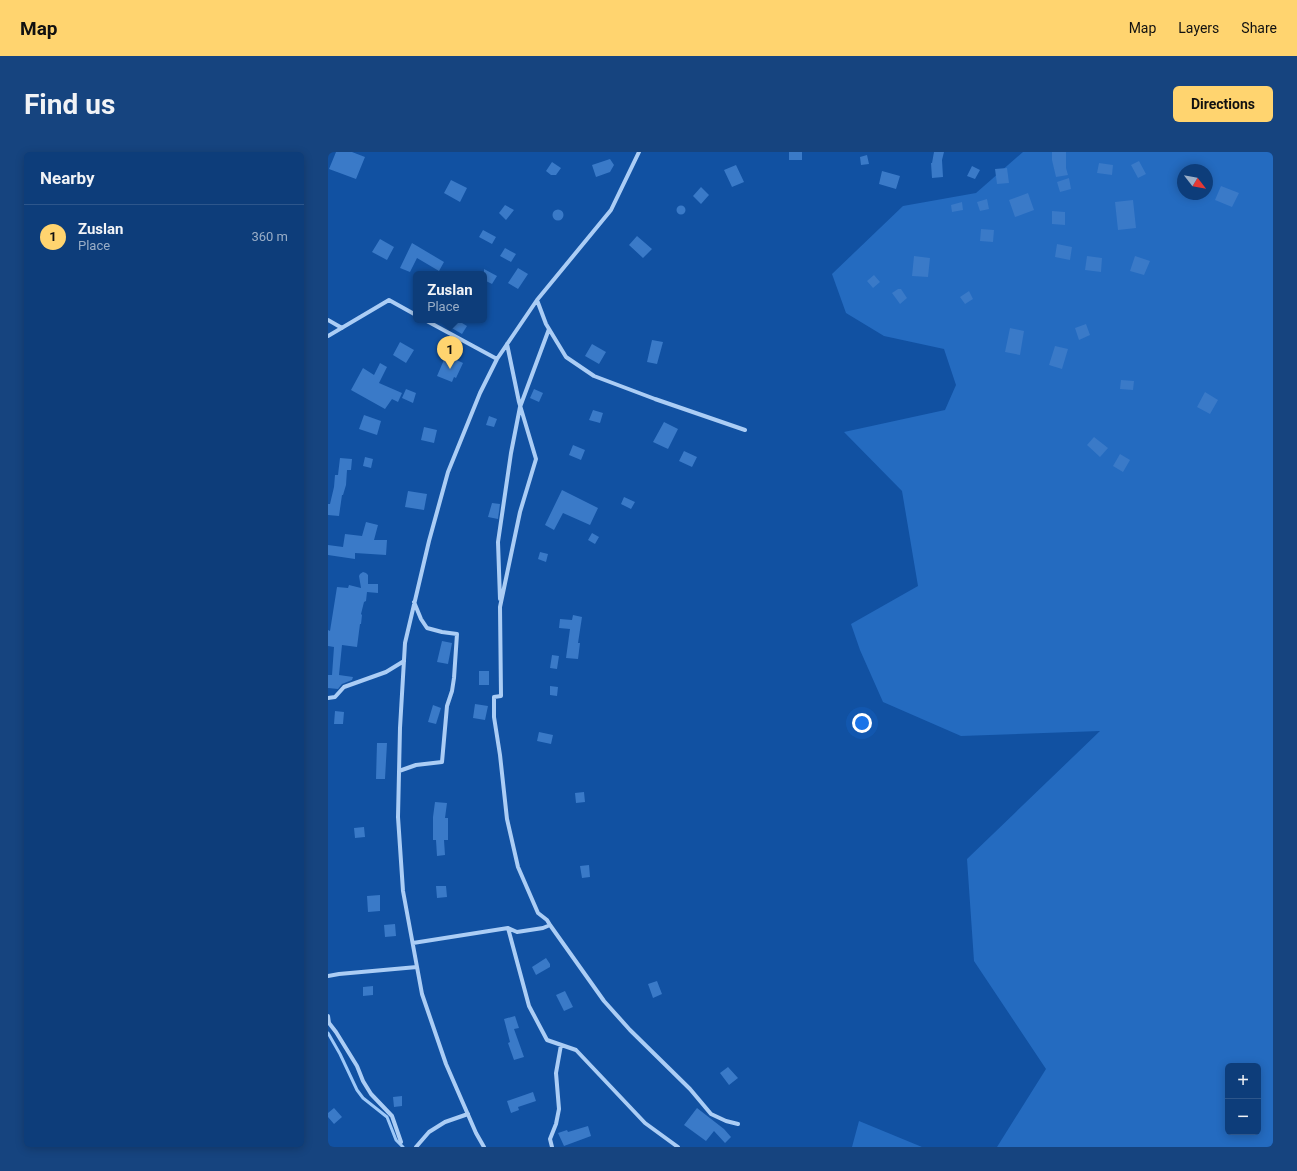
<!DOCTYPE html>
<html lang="en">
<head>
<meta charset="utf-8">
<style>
  :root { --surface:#0d3d7a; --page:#16447f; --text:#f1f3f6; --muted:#9aaec7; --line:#2d568b; --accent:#ffd46f }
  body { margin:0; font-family:Roboto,sans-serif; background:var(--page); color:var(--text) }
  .controls { position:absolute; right:12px; bottom:12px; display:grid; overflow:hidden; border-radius:6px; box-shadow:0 2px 10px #0003 }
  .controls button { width:36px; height:36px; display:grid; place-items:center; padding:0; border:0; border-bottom:1px solid var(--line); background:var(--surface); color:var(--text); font:20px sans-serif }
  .compass { position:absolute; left:849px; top:12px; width:36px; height:36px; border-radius:50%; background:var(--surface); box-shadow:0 2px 10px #0003; rotate:121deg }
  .you { position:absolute; left:534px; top:571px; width:14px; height:14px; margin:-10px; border:3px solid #fff; border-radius:50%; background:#1a73e8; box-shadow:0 0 0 6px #1a73e833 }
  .badge { display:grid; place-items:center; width:26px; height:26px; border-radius:50%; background:var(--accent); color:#111; font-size:13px; font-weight:700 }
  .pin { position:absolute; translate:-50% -33px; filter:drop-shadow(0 1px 2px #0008) }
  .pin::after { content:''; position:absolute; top:21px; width:14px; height:12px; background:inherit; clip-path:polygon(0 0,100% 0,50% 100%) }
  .popup { position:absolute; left:85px; top:119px; width:74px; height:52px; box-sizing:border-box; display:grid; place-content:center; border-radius:6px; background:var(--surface); filter:drop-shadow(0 1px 3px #0005); font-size:13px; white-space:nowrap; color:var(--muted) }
  .popup b { font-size:15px; color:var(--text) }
  .popup::after { content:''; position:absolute; left:50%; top:100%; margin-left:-8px; border:8px solid transparent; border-top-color:var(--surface) }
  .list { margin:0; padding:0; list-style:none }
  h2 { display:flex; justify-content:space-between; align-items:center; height:52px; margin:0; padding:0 16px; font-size:17px }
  h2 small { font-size:13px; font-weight:400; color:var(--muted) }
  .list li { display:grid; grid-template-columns:26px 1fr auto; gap:12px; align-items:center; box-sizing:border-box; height:64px; padding:0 16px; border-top:1px solid var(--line) }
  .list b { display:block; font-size:15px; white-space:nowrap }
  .list p { margin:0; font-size:13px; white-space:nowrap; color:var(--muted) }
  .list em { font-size:13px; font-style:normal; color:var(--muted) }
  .map { position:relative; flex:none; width:945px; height:995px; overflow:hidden; border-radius:6px }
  header { display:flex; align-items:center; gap:24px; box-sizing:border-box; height:56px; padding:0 20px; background:var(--accent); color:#111 }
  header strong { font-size:19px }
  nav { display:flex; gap:22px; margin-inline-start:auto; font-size:14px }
  .intro { display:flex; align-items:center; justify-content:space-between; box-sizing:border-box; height:96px; padding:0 24px }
  h1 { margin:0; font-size:28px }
  .button { padding:10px 18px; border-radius:6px; background:var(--accent); color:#111; font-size:14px; font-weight:700 }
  main { display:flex; gap:24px; padding:0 24px }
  aside { flex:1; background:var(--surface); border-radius:6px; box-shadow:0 2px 10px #0003 }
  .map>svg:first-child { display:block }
  .green { fill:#246bc0; fill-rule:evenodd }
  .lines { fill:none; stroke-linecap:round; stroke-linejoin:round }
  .stream { stroke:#9dc8f8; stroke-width:3 }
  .building { fill:#3a7ac8 }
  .street { stroke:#abcdf5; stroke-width:4 }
</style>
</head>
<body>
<header>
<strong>Map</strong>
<nav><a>Map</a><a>Layers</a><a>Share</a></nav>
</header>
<div class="intro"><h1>Find us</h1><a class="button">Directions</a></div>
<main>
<aside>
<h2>Nearby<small></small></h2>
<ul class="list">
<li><span class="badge">1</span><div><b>Zuslan</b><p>Place</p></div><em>360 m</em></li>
</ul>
</aside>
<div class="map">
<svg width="945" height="995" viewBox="0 0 945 995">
  <rect width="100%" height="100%" fill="#1151a2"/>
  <path class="green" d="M695,0h250v995h-276l49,-78 -72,-108 -7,-102 133,-128 -139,5 -78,-34 -23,-52 -9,-26 67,-38 -16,-95 -58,-59 101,-22 11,-25 -12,-36 -60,-13 -38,-23 -14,-39 71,-68 73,-13zM855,18h24v24h-24zM900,914h30v66h-30z
    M531,969l63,26h-70z"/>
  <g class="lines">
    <path class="stream" d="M0,881l12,21 17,36 6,8 24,19 9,23 7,7"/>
  </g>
  <path class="building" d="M8,0h16l13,5 -9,22 -27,-10z
    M461,0h13v8h-13z
    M606,0h10l-2,8 1,17 -11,1 -1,-15h1z
    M724,0h14v16l2,7 -12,2 -4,-17z
    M539,3l2,9 -8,1 -1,-8z
    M282,7l4,6 -4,7 -14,5 -4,-12z
    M811,9l7,13 -8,4 -7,-13z
    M224,10l9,6 -5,7h-5l-5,-4z
    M771,11l14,2 -1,10 -15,-2z
    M408,13l8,17 -12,5 -8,-17z
    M644,14l8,4 -5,9 -8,-3z
    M679,16l2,15 -12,1 -2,-15z
    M554,19l18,5 -4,13 -17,-5z
    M741,26l2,11 -11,3 -3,-10z
    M123,28l16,8 -7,14 -16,-9z
    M893,34l18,7 -7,14 -17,-7z
    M373,35l8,8 -8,9 -8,-8z
    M700,41l6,17 -19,7 -6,-17z
    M659,47l2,10 -9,2 -3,-9z
    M805,48l3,28 -18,2 -3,-28z
    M634,50l1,8 -11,2 -1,-7z
    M177,53l9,5 -8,10 -7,-7z
    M348.5 58a4.5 4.5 0 1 1 9 0a4.5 4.5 0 1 1-9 0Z
    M224.5 63a5.5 5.5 0 1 1 11 0a5.5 5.5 0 1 1-11 0Z
    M724,59l13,1v13l-13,-1z
    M653,77l13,1 -1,12 -13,-1z
    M155,78l13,7 -4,7 -13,-7z
    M309,84l15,13 -9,9 -14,-13z
    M52,87l14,8 -7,13 -15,-8z
    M84,91l32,19 -5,9 -22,-13 -7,14 -10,-4z
    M729,92l15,3 -2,13 -15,-3z
    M177,96l11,6 -5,8 -11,-6z
    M586,104l16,2 -2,19 -16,-1z
    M759,104l15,2 -1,14 -16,-2z
    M807,104l15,5 -6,14 -14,-4z
    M190,116l10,6 -10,15 -10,-6z
    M156,117l13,7 -5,8 -8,-4z
    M546,123l6,7 -7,6 -6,-7z
    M570,137h3l6,9 -7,6 -8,-11z
    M641,139l4,8 -8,5 -5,-7z
    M126,168h3l10,6 -5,8 -12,-7z
    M758,172l4,11 -11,5 -4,-12z
    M682,176l14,3 -4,24 -15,-3z
    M324,188l11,2 -6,22 -10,-2z
    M72,190l14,8 -8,13 -13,-8z
    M264,192l14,8 -7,12 -14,-8z
    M727,194l13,3 -6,20 -13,-4z
    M118,203l17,8 -7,15 -2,-1 -2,5 -15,-6z
    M52,211l7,4 -8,16 23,10 -4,9 -6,-3 -7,10 -34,-19 12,-22 11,7z
    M793,228l13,1 -1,9 -13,-1z
    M78,237l10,4 -3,10 -11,-5z
    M206,237l9,4 -4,9 -9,-4z
    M877,240l13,8 -8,14 -13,-7z
    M265,258l10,3 -3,10 -11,-3z
    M36,263l17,6 -4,14 -18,-6z
    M161,264l8,3 -3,8 -8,-2z
    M336,270l14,7 -10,20 -15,-7z
    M96,275l13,3 -3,13 -13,-3z
    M766,285l14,11 -8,9 -13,-12z
    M245,293l12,5 -4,10 -12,-5z
    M356,299l13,6 -5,10 -13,-6z
    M792,302l10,6 -7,12 -10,-6z
    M37,305l8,2 -2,9 -8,-2z
    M12,306l12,1 -1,11h-4l-1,15 -3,10h-1l-3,21 -11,-1v-11h2l4,-17 1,-12h3z
    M234,338l36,18 -8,17 -27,-12 -9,17 -9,-5z
    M80,339l19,3 -3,16 -19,-3z
    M296,345l11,5 -4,7 -10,-5z
    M164,351l8,1 -2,15 -10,-2z
    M38,370l12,3 -4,15h13l-1,15 -31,-2v6l-27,-4v-10l15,2 2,-13 17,2z
    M264,381l7,4 -4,7 -7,-4z
    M212,400l8,2 -2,8 -8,-3z
    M35,420l3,1 2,2v9h10v9l-11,-1 -1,9 -2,1 -3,12 1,1 -1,9h-1l-3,23 -15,-2 -3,30 14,2 -1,3 -10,4 -4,5 -10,-1v-13h4l2,-28 -6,-1v-16l2,1 7,-44 11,1 1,-3 12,3 -2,-12 1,-2z
    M245,463l9,2 -4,26h2l-2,16 -12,-1 4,-29 -11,-1 1,-9 12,1z
    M114,489l10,2 -4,21 -11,-2z
    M224,503l7,1 -2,13 -7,-1z
    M151,519h10v14h-10z
    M222,534l8,1 -1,9 -7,-1z
    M147,552l13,2 -3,14 -12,-2z
    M105,553l8,3 -5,16 -8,-2z
    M7,559l9,1 -1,12h-9z
    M211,580l14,3 -2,9 -14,-3z
    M49,591h10l-2,36h-9z
    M256,640l1,10 -9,1 -1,-10z
    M107,650l12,1 -2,15h3v22h-4l1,15 -8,1 -1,-16h-3v-23z
    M36,675l1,10 -10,1 -1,-10z
    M261,713l1,12 -8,1 -2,-12z
    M108,734h10l1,11 -10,1z
    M52,743v16l-12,1 -1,-16z
    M67,772l1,12 -11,1 -1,-12z
    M218,806l4,6v3l-14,8 -4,-8z
    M329,829l5,13 -9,4 -5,-14z
    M45,834v9l-10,1v-9z
    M237,839l8,16 -9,4 -8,-16z
    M187,864l4,12 -5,1 10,28 -10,3 -6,-17 2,-1 -6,-23z
    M400,915l10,11 -9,7 -9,-12z
    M205,940l3,9 -18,6 1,3 -8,3 -4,-12z
    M74,944v10l-8,1 -1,-10z
    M6,956l8,9 -8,7 -6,-7v-4z
    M369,956l27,21 7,8 -6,6 -11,-12 -8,10 -22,-16z
    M260,974l3,10 -27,10 -6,-13 9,-3 1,2z"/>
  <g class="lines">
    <path class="street" d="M209,148l9,24 20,33 28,19 61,23 90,31
      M0,168l14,8
      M97,168l72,39
      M0,184l61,-36 27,15
      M179,192l12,58 17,57 -16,53 -20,95 1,89 -7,1v20l6,38 7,64 11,48 20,46 9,7 3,5 -7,3 -26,4 -9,-4
      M172,447l-2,-57 13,-89 9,-46 29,-78
      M0,546l7,-1 9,-10 42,-15 18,-11
      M71,619l17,-6 26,-3 5,-56 5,-15 2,-13 3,-44 -15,-2 -15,-4 -6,-9 -7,-17
      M222,773l54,76 26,29 60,59 21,25 15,7 12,3
      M85,791l95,-15 21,78 18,34 29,10 69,73 33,24
      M0,824l11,-2 78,-7
      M0,864l1,7 7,9 21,34 6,15 8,13 21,22 9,26
      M88,995l13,-15 16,-10 23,-8
      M156,995l-8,-14 -30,-69 -24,-70 -19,-103 -5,-74 2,-89 5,-85 24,-102 19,-69 32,-79 17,-34 40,-59 74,-90 28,-58
      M224,995l-2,-8 6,-15 3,-15 -3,-36 5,-28"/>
  </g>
</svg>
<div class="controls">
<button>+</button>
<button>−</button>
</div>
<svg class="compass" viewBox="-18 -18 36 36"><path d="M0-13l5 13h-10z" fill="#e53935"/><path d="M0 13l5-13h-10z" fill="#9aaec7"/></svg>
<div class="you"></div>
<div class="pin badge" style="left:122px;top:217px">1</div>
<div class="popup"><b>Zuslan</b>Place</div>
</div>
</main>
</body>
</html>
